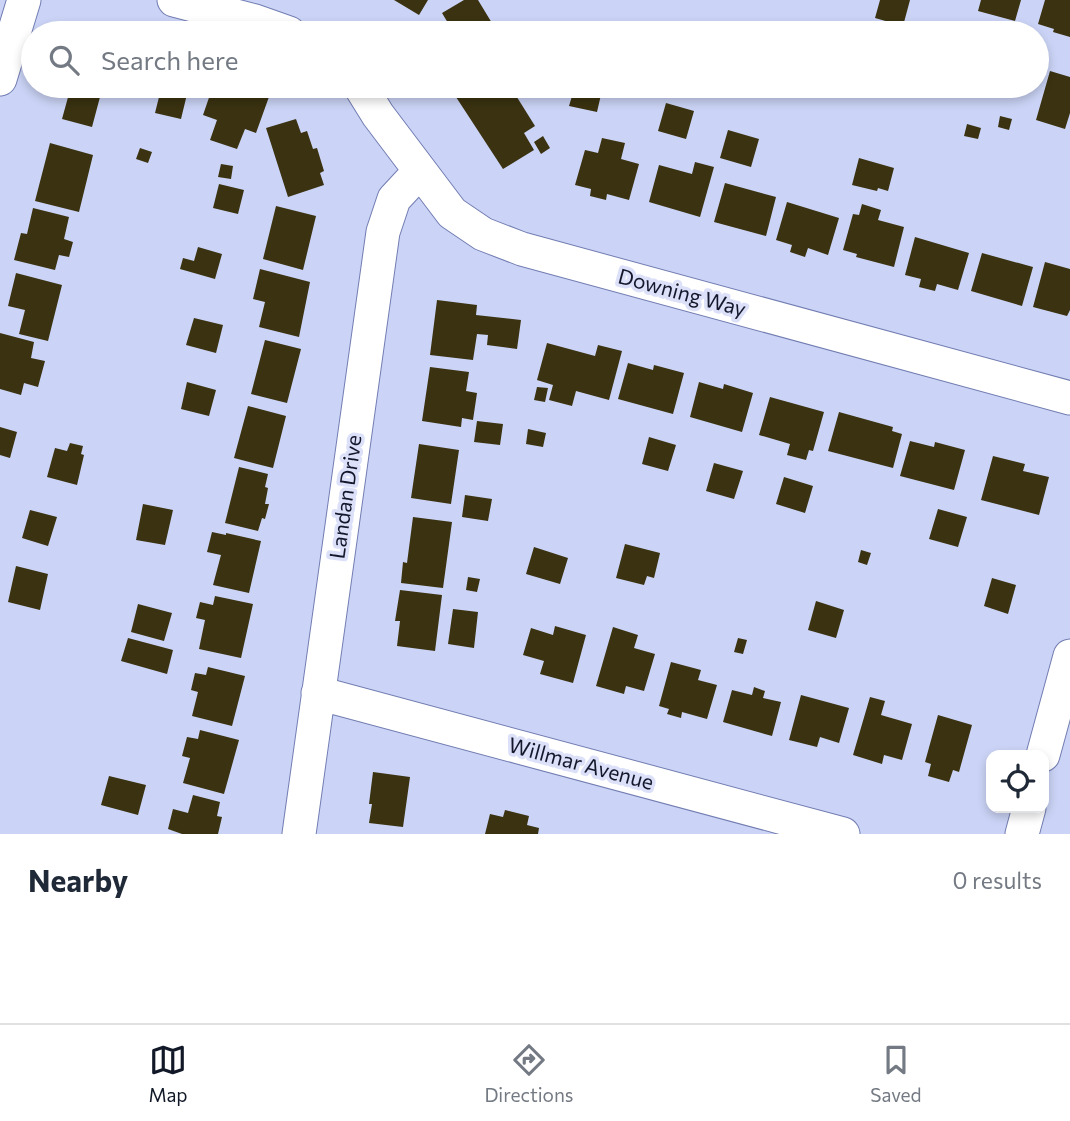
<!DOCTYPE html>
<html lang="en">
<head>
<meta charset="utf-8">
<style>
  :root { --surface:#fff; --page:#f6f6f7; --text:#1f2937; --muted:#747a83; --line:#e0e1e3; --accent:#111827 }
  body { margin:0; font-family:Commissioner,sans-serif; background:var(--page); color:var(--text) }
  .controls { position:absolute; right:21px; bottom:21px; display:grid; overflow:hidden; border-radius:14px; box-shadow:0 4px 10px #0003 }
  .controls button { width:63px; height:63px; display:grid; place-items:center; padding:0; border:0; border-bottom:2px solid var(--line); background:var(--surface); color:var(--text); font:35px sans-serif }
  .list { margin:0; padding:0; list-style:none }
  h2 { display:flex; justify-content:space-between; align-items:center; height:91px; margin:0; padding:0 28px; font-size:30px }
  h2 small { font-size:23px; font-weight:400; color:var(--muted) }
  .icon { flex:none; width:38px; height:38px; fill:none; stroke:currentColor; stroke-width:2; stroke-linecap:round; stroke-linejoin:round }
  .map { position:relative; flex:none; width:1070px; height:834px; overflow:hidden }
  .search { position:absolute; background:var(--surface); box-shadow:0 4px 10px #0003; left:21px; right:21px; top:21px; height:77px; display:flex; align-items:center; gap:18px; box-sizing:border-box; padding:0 24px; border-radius:38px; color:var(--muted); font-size:26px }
  .sheet { height:189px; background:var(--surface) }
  nav { display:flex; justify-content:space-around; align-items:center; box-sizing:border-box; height:98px; border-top:2px solid var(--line); background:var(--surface); font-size:19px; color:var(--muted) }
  nav a { display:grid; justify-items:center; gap:4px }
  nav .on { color:var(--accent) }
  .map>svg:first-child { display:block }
  .building { fill:#3a3210 }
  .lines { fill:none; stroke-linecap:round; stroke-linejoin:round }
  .minor-casing { stroke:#727db2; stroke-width:35 }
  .minor { stroke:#fff; stroke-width:33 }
  .labels { text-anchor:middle; stroke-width:7; stroke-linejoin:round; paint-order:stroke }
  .street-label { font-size:21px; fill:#15182d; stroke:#dce1f9 }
</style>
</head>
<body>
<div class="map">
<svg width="1070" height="834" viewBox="0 0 1070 834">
  <rect width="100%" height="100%" fill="#cbd4f6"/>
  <path class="building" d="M394,0h34l-9,15z
    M464,0h14l20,33h-44l-12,-20z
    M880,0h30l-7,26 -28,-8z
    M981,0h40l-6,21 -37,-10z
    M1045,0h25v37l-17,-5 1,-3 -16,-5z
    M952,23l28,7 -1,3h-30z
    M1050,71l20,6v36l-5,16 -29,-9z
    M76,86h23l-3,10 4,1 -8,30 -30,-8 8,-29 5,1z
    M134,86h55l-8,33 -26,-6 4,-16 -26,-6z
    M213,86h23l11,4 2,-3 21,7 -14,39 -11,-4 -8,20 -27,-9 7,-20 -14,-5z
    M474,86h36l25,40 -11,7 10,17 -31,19 -47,-72z
    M575,86h28l-6,26 -28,-6z
    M666,103l28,8 -8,28 -28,-8z
    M1000,116l12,3 -3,11 -11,-3z
    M296,119l5,14 6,-2 6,18 4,-1 7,23 -4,2 4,12 -36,12 -22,-69z
    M967,124l14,4 -3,11 -14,-3z
    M728,130l31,9 -8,28 -31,-9z
    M543,136l7,12 -9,6 -7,-12z
    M602,138l23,5 -4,16 18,5 -10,36 -22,-6 -1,6 -16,-4 1,-7 -16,-4 10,-35 13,3z
    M50,143l43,12 -14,57 -44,-11z
    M140,148l12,4 -4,11 -12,-4z
    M859,158l35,10 -6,23 -10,-3 -1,3 -25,-6z
    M695,162l19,5 -14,50 -51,-15 10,-37 33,9z
    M221,164l12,2 -2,13 -13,-2z
    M725,183l51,14 -10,39 -52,-14z
    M219,184l25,6 -6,24 -25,-6z
    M787,202l52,16 -11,37 -20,-7 -3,9 -15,-5 2,-7 -16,-5z
    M862,204l19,6 -3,10 26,7 -10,40 -38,-10 1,-3 -14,-4 10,-36 6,1z
    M276,206l40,10 -13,54 -40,-11z
    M33,208l36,9 -5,22 9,3 -4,15 -10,-2 -4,15 -41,-10 7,-27 6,1z
    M915,237l54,16 -11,37 -21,-6 -2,7 -16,-4 2,-8 -16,-4z
    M198,247l24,7 -7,25 -35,-10 3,-11 11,3z
    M982,253l51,14 -11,39 -51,-15z
    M1045,262l25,7v41l-3,6 -34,-9z
    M260,269l50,13 -11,55 -40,-10 6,-25 -12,-3z
    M16,273l46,12 -14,56 -29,-7 6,-24 -17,-4z
    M437,300l40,5 -1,10 45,5 -4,29 -30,-4 1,-10 -11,-1 -4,26 -43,-5z
    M194,318l29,7 -7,28 -30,-8z
    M0,333l34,9 -3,16 14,3 -7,26 -14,-4 -3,12 -21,-6z
    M265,340l36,9 -14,54 -36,-9z
    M547,343l48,13 3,-11 24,6 -13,49 -33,-9 -4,15 -23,-6 4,-15 -16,-5z
    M628,363l25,7 1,-5 30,8 -11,41 -55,-15z
    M430,367l39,5 -3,19 11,2 -4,27 -11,-2 -1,9 -39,-6z
    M187,382l29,8 -7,26 -28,-7z
    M699,382l24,7 1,-5 29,9 -11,39 -52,-15z
    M537,387l11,1 -3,14 -11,-2z
    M770,397l54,15 -11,39 -4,-1 -3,10 -19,-5 3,-11 -31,-9z
    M248,406l38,10 -13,52 -39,-10z
    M839,412l54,15 -1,4 10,3 -9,34 -65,-17z
    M477,421l26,3 -3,21 -26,-3z
    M0,427l17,5 -7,26 -10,-3z
    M528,429l18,4 -3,14 -17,-3z
    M649,437l27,8 -8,26 -26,-7z
    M910,441l24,6 1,-5 30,8 -11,40 -54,-14z
    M70,443l13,3 -2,8 3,1 -7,30 -30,-8 8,-29 12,3z
    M419,444l40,6 -8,54 -40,-6z
    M993,456l32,8 -2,7 26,6 -10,38 -58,-15z
    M714,463l29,8 -9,28 -28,-8z
    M239,467l29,7 -3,13 3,1 -3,16h4l-4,15 -3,-1 -4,13 -33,-8z
    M784,477l29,9 -8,27 -29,-9z
    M465,495l27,4 -4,22 -26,-4z
    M143,504l30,6 -8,35 -29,-5z
    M938,509l29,8 -9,30 -29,-8z
    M30,510l27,7 -9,29 -26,-8z
    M413,517l39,5 -9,66 -42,-5 2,-21 4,1z
    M212,532l14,3v-2l35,8 -12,52 -36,-8 8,-30 -14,-3z
    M625,544l35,9 -6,25 -7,-2 -3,9 -28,-7z
    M534,547l34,11 -8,26 -34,-10z
    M861,550l10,3 -4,12 -9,-3z
    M16,566l32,8 -8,36 -32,-8z
    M468,577l12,2 -3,13 -11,-2z
    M992,578l24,7 -8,29 -24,-8z
    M400,590l42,5 -7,56 -38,-5 3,-25h-5z
    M215,596l38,8 -12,54 -42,-9 6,-29 -9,-2 4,-16 13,3z
    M816,601l28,9 -8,28 -28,-8z
    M138,604l34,9 -8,28 -33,-9z
    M453,609l25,3 -4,36 -26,-4z
    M555,626l31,9 -13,48 -33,-9 4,-13 -21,-6 8,-27 22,7z
    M613,627l25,8 -4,13 21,6 -11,37 -18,-5 -2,8 -28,-8z
    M128,638l45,12 -6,24 -46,-13z
    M738,638l9,2 -4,14 -9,-2z
    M671,662l30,8 -3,10 19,5 -10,34 -25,-7 -1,6 -14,-4 2,-5 -10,-3z
    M208,667l37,9 -13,50 -40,-10 6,-24 -7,-2 4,-17 11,2z
    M754,687l11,4 -2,7 18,4 -9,34 -49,-14 9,-32 20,5z
    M801,695l48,13 -10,35 -19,-6 -3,10 -28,-7z
    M870,697l15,4 -4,14 31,9 -10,36 -18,-5 -2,9 -29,-9z
    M938,715l34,10 -13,47 -6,-2 -4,12 -21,-6 3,-12 -6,-2z
    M200,730l39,10 -15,54 -41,-11 7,-25 -8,-2 5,-19 11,2z
    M373,772l37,5 -7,50 -34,-4 3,-19h-3z
    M109,776l37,9 -8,30 -37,-10z
    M193,795l27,7 -3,14 5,1 -4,17h-36l-14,-5 5,-20 15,4z
    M505,810l24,6 -2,9 12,3 -1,6h-53l5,-20 13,3z"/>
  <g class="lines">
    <defs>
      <path id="minor" d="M174,0l81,21 34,12
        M0,79l24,-79
        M360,86l18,29 74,98 31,21 39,15 548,149
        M318,693l525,141
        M1043,755l27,-99
        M299,834l84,-602 11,-33 26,-28
        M1022,834l7,-26"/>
    </defs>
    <use href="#minor" class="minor-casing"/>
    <use href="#minor" class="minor"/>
  </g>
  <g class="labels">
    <g class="street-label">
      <text transform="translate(682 293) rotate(15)" y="7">Downing Way</text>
      <text transform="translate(346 497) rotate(-82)" y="7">Landan Drive</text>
      <text transform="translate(581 764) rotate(15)" y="7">Willmar Avenue</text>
    </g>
  </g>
</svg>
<div class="controls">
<button><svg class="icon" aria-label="locate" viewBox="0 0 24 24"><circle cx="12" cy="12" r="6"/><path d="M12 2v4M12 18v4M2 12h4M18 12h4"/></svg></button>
</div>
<div class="search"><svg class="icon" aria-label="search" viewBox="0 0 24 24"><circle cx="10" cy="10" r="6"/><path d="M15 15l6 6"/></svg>Search here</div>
</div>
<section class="sheet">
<h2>Nearby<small>0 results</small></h2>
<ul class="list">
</ul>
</section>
<nav>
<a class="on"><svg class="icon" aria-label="map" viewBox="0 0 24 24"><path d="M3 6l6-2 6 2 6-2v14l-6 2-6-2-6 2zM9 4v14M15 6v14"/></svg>Map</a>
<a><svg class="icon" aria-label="directions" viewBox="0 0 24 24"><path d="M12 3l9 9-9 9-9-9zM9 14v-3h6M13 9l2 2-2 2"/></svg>Directions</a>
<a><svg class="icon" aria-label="saved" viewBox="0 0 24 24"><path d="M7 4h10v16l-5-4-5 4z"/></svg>Saved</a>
</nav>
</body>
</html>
